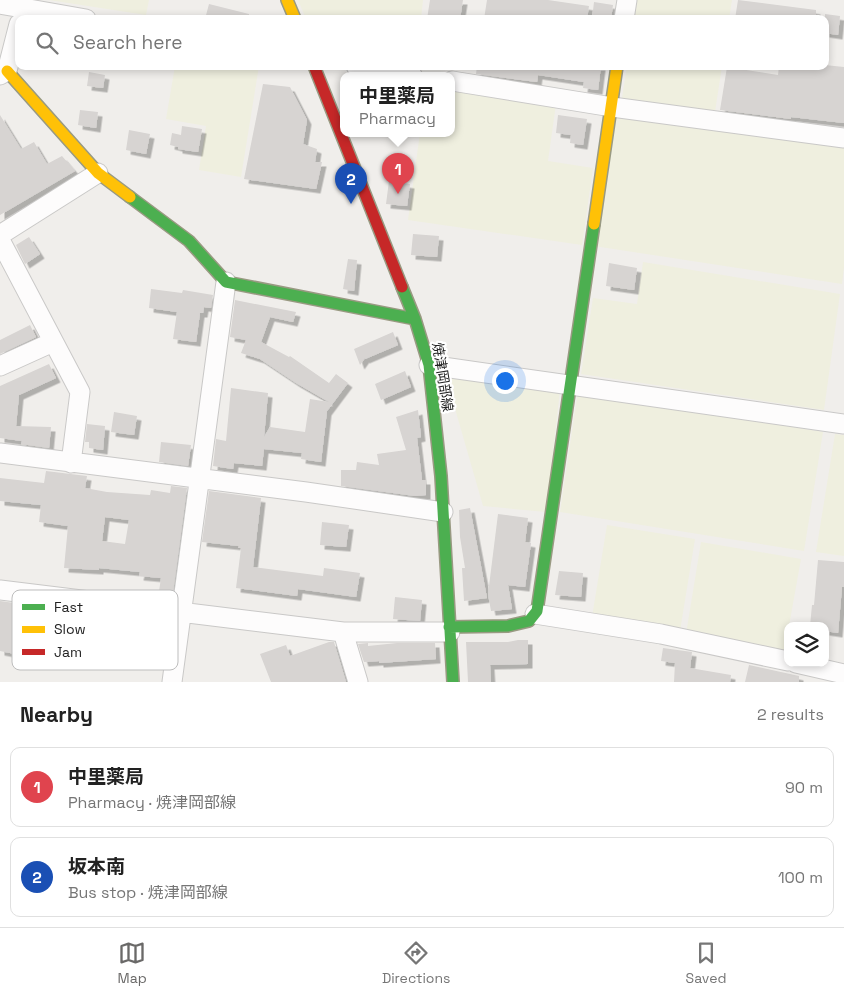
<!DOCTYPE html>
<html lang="en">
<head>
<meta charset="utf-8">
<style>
  :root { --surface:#fff; --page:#f2f2f2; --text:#222; --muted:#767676; --line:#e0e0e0; --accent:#6a6968 }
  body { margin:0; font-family:"Space Grotesk","Noto Sans JP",sans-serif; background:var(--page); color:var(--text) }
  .controls { position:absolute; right:15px; bottom:15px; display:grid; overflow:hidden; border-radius:10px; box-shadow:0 2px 8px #0003 }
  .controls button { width:45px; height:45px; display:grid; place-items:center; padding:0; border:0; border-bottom:1px solid var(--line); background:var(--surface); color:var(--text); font:25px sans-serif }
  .you { position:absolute; left:504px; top:380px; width:18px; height:18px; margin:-12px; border:4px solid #fff; border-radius:50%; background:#1a73e8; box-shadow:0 0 0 8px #1a73e833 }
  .badge { display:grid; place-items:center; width:32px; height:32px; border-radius:50%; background:var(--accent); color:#fff; font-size:16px; font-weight:700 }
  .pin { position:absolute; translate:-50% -41px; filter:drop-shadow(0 1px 2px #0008) }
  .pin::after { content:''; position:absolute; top:26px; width:18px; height:15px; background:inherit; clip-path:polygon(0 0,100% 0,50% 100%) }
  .popup { position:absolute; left:340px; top:72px; width:115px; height:65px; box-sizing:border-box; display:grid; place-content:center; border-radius:10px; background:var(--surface); filter:drop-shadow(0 1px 4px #0005); font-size:16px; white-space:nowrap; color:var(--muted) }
  .popup b { font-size:19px; color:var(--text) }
  .popup::after { content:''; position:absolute; left:50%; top:100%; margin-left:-10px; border:10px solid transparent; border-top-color:var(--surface) }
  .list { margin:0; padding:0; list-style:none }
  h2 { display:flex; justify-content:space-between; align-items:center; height:65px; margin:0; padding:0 20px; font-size:21px }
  h2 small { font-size:16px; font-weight:400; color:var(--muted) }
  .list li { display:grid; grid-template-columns:32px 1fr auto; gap:15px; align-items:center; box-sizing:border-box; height:80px; margin:0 10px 10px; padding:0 10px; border:1px solid var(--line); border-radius:10px }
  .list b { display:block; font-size:19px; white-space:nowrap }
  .list p { margin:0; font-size:16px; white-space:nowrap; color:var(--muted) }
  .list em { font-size:16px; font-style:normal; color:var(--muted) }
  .icon { flex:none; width:28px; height:28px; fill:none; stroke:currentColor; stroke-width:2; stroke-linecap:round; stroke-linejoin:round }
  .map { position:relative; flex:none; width:844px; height:682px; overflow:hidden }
  .search { position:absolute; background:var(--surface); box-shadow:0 2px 8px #0003; left:15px; right:15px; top:15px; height:55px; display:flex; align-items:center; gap:12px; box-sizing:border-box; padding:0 18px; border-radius:10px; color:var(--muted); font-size:19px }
  .sheet { height:245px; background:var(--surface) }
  nav { display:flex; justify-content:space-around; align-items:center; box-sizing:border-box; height:70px; border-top:1px solid var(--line); background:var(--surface); font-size:14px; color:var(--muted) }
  nav a { display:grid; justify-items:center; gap:2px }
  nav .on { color:var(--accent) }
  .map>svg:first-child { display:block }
  .farmland { fill:#efefdf }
  .building { fill:#d7d4d2; fill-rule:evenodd; filter:url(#shadow) }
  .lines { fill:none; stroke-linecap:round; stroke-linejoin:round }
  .street-casing { stroke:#c9c8c7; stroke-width:21 }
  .fast-casing { stroke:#999a82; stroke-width:14 }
  .slow-casing { stroke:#999a82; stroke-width:14 }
  .jam-casing { stroke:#999a82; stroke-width:14 }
  .street { stroke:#fdfcfc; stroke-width:19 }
  .fast { stroke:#4caf50; stroke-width:11 }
  .slow { stroke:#ffc107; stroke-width:11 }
  .jam { stroke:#c62828; stroke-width:11 }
  .labels { text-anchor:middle; stroke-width:4.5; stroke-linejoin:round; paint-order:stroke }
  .street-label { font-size:14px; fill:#222; stroke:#fff }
  .key { fill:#fff; stroke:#bdbdbd; stroke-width:1 }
  .key-label { font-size:14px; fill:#222 }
</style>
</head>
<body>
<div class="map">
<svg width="844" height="682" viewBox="0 0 844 682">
  <defs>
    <filter id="shadow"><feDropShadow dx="4.5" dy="4.5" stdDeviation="0" flood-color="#0004"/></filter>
  </defs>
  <rect width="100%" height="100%" fill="#f0eeeb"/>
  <path class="farmland" d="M49,0h100l-3,15z
    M298,0h125l-2,19h-115z
    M637,0h95l-3,19h-95z
    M175,66h84l-18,111 -42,-7 7,-44 -40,-7z
    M627,66h95l-7,46 -93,-14z
    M452,89l104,15 -8,57 45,7 -11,77 -174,-25 12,-87h32z
    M615,112l229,32v123l-2,17 -248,-38z
    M643,262l197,32 -16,116 -243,-36 12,-76 44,6z
    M445,374l115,17 -14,121 -63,-6z
    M578,391l245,41 -19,119 -244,-39z
    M835,434l9,1v121l-28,-4z
    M607,525l88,14 -15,92 -88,-14z
    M701,542l100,17 -12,67h-1l-3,26 -99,-18z"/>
  <path class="building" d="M430,0h33l-3,19h-33z
    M487,0h61l41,6 -2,13h-42l-19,-3v3h-42z
    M738,0l78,10v9h-81z
    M594,2l19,3 -2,14h-19z
    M209,4l40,10v5h-44z
    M825,14l15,2 -2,19 -13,-2z
    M825,65l19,2v56l-53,-6v2l-71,-9 7,-43 51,8 1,-9h46z
    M477,66h124l-3,24 -15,-2 1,-6 -46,-7 -1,7 -61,-8z
    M89,72l16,3 -2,13 -16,-2z
    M263,84l27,3 17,33 -4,24 14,5 -2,13h7l-6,27 -72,-10z
    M80,110l18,2 -2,16 -18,-3z
    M0,115l21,34 13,-7 13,22 15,-8 13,15 -75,44z
    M558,115l29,4 -4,26 -13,-2 1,-8 -15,-2z
    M182,126l20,3 -4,23 -20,-3v-2l-8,-2 2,-12 9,2z
    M129,130l21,4 -4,20 -20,-4z
    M389,181l21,3 -3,22 -21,-2z
    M413,234l26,2 -2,21 -26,-2z
    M29,237l11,17 -15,10 -9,-19z
    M348,259l9,1 -3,31 -11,-2z
    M609,263l28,5 -3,22 -28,-4z
    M151,289l31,4 1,-3 30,5 -2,13 -7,-1 -1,6h-3l-4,29 -23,-3 4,-27 -28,-4z
    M235,300l61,12 -3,10 -23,-5 -9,25 28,15 1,-1 39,27 7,-9 12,9 -21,28 -6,51 -20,-3 1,-6 -38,-4 -2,17 -28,-3 -1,6 -20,-3 3,-27 10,2 5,-53 37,5 -4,44 6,-10 35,5 5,-33 19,3 -33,-19 -36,-24 -19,-6 5,-13 -16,-3z
    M30,325l6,12 -36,17v-14z
    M393,332l5,13 -33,14v-1l-5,7 -6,-16z
    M49,364l7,14 -37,17 -3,31 35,1 -2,21 -28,-4 1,-3 -22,-3v-52z
    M405,371l6,16 -30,13 -6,-16z
    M418,410l3,27 -4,1 5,42h4v15l-11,1 -74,-10v-16h15l1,-8 22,3 -2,-11 29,-4 -10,-33z
    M114,412l23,4 -3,19 -23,-3z
    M87,424l18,2 -2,24 -14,-2v-6h-4z
    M161,442l30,3 -3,21 -29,-4z
    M46,471l41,5 -2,12 22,4 43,3 1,-5 19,3 1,-7 16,2 -15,112 -14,-2 3,-20 -22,-2 1,-4 -41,-4v2l-35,-2 4,-42 -29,-4 2,-17 -41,-4v-23l44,5zM105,517l24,3 -4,24 -23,-3z
    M209,491l52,7 -8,69 70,9 1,-8 36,5 -4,24 -58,-8 -1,7 -61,-8 5,-40h-3l1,-2 -37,-4z
    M470,508l17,90 -23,3 -2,-33h3l-5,-31 -1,-27z
    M498,514l30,4 -3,24 6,1 -6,44 -17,-2 4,24 -21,2 -3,-17z
    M322,522l27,3 -3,22 -26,-2z
    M818,560l26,2v25h-2l-4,46 -13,-2v-5h-15l2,-21h2z
    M559,571l24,2 -2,24 -26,-2z
    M395,597l27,3 -2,21 -27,-2z
    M0,601l42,6 -7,51 -35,-7z
    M67,620l20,2 -3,24 -20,-2z
    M518,640h10v24l-38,1 1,17h-23l-2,-40h42z
    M329,642h5l12,40h-75l-11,-28 26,-9 4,11z
    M368,643v3l29,-3h38l1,16 -57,4v-2l-15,1 -6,-18z
    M663,648l29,4 -2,16 41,7 -1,7h-56l1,-19 -14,-2z
    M749,665l50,11v6h-54z"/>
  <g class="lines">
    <defs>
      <path id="street" d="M0,4l86,15
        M624,19l3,-19
        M356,66l56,9
        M0,75l7,-4 12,-47
        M452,81l160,26 232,31
        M0,235l98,-62
        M0,240l80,152 -9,71
        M429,365l415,59
        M0,366l53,-24
        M0,453l306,39 137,20
        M0,590l343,42h107
        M535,614l126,20 127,27
        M343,632l15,50
        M796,663l48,11
        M172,682l54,-400"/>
      <path id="fast" d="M130,197l59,44 37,41 189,37
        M402,287l13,32 14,46 12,111 12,206
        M449,627l59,-1 21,-5 8,-10 57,-387"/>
      <path id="slow" d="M287,0l8,19
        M7,71l91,102 32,24
        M594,224l23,-158"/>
      <path id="jam" d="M314,66l88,221"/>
    </defs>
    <use href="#street" class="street-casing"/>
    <use href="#fast" class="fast-casing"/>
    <use href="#slow" class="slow-casing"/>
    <use href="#jam" class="jam-casing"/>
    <use href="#street" class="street"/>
    <use href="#fast" class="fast"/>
    <use href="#slow" class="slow"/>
    <use href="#jam" class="jam"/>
  </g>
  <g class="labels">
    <g class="street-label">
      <text transform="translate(443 377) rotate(81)" y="5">焼津岡部線</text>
    </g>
  </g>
  <rect x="12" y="590" width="166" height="80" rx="8" class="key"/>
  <rect x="22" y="604" width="23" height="6" fill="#4caf50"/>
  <rect x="22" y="626" width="23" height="7" fill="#ffc107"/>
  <rect x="22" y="649" width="23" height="6" fill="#c62828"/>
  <g class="key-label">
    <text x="54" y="612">Fast</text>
    <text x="54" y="634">Slow</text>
    <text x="54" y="657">Jam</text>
  </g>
</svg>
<div class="controls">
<button><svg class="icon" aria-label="layers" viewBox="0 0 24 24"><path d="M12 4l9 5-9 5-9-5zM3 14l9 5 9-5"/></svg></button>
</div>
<div class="you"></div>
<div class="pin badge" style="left:398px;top:194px;background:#e0444e">1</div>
<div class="popup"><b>中里薬局</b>Pharmacy</div>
<div class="pin badge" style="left:351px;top:204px;background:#1a4fb4">2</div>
<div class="search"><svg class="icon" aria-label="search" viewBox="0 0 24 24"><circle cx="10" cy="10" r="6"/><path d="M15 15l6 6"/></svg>Search here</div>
</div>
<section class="sheet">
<h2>Nearby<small>2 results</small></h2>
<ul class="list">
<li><span class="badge" style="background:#e0444e">1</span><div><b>中里薬局</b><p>Pharmacy · 焼津岡部線</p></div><em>90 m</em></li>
<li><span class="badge" style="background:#1a4fb4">2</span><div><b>坂本南</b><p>Bus stop · 焼津岡部線</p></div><em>100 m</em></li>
</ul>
</section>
<nav>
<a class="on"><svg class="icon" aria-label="map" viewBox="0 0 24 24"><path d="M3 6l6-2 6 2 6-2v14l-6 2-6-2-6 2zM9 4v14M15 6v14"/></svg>Map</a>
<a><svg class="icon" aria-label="directions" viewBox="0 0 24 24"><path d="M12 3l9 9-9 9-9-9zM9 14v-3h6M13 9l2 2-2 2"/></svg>Directions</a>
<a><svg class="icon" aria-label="saved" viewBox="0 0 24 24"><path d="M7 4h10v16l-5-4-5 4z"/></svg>Saved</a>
</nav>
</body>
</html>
